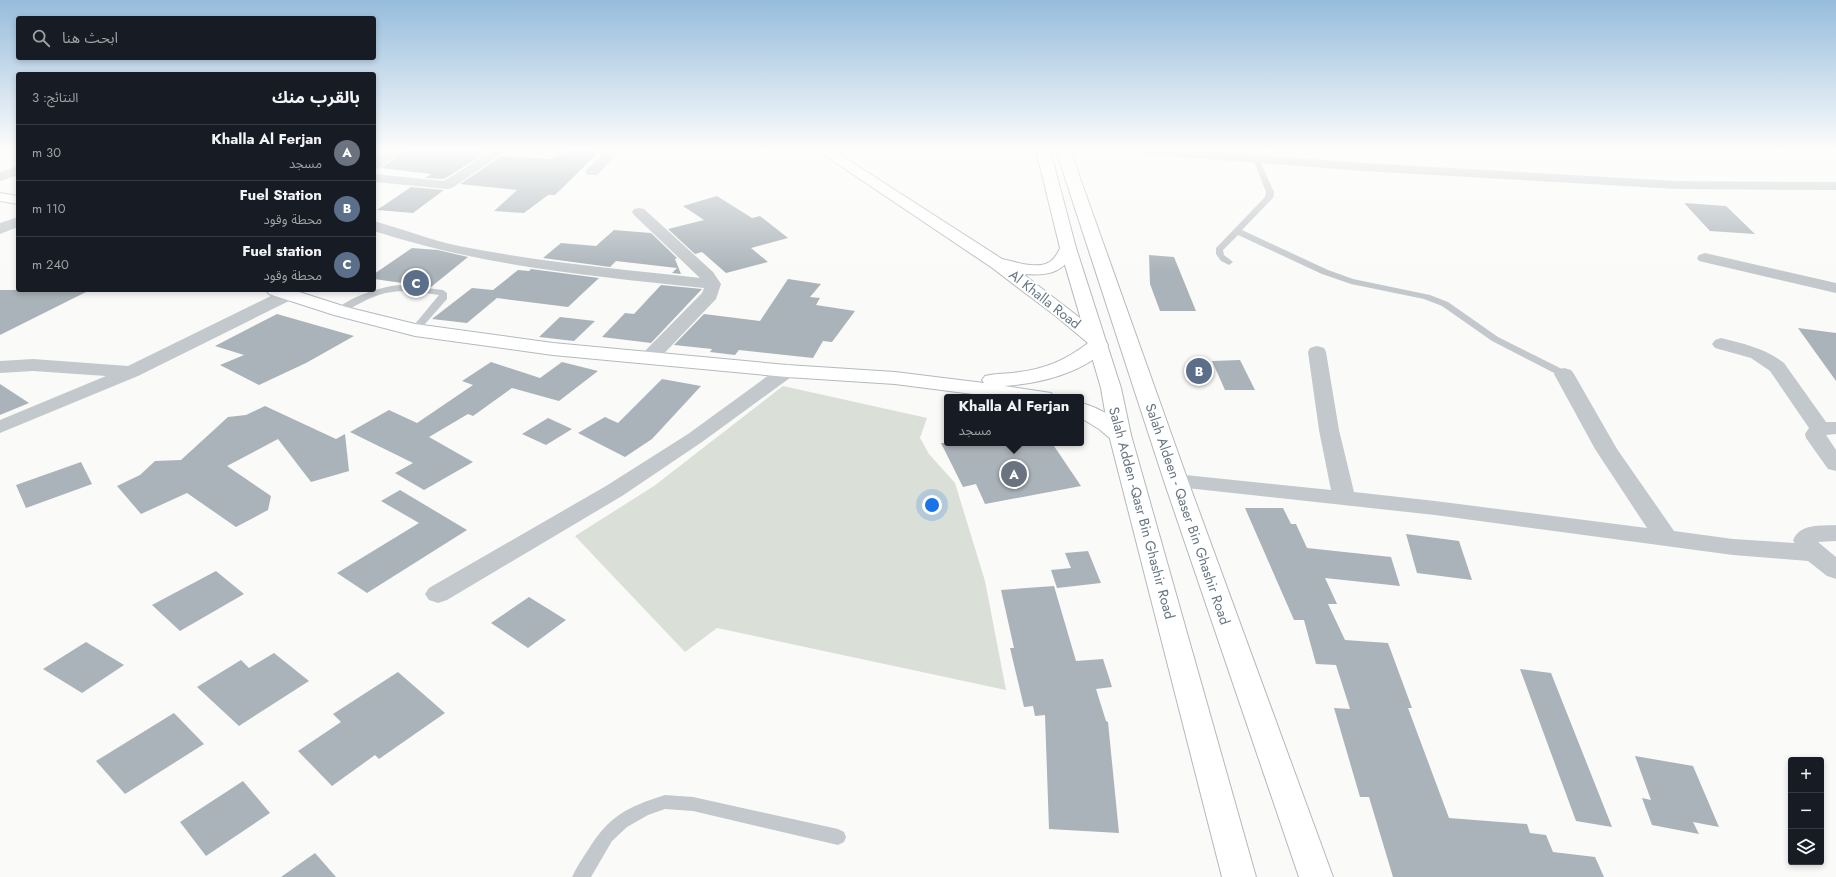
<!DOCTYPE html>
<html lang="ar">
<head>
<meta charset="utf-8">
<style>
  :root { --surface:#171b24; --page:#242831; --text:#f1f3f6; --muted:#9ea1a6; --line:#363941; --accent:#b45309 }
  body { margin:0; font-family:Jost,"Noto Sans Arabic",sans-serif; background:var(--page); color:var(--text); direction:rtl }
  .controls { position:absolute; right:12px; bottom:12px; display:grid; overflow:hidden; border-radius:4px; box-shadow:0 2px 6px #0003 }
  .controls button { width:36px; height:36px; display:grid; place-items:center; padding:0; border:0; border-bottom:1px solid var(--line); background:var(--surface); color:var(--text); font:20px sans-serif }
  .you { position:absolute; left:932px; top:505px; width:14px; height:14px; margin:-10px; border:3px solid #fff; border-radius:50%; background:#1a73e8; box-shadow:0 0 0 6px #1a73e833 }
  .badge { display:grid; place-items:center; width:26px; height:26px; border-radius:50%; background:var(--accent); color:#fff; font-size:13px; font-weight:700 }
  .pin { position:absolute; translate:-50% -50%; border:2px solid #fff; box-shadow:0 1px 4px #0006 }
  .popup { position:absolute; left:944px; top:394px; width:140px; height:52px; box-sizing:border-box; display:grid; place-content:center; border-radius:4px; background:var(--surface); filter:drop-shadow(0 1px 3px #0005); font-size:13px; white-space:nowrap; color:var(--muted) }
  .popup b { font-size:15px; color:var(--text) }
  .popup::after { content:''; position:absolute; left:50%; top:100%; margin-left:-8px; border:8px solid transparent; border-top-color:var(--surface) }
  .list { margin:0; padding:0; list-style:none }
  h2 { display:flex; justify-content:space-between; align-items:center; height:52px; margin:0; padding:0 16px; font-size:17px }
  h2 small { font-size:13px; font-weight:400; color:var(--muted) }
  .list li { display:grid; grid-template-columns:26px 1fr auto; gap:12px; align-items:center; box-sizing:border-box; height:56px; padding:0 16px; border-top:1px solid var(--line) }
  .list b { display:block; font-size:15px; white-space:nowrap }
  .list p { margin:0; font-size:13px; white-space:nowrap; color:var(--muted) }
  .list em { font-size:13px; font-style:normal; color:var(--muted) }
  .icon { flex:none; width:22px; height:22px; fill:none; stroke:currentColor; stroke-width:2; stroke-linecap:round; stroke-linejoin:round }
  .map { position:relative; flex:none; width:1836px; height:877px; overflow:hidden; direction:ltr }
  .search { position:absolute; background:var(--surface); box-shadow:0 2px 6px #0003; left:16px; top:16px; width:360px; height:44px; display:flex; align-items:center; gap:10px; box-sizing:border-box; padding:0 14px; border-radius:4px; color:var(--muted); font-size:15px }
  .panel { position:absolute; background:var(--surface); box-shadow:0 2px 6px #0003; left:16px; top:72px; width:360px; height:220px; border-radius:4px; direction:rtl }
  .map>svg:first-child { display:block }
  .green { fill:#dadfd7 }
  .building { fill:#aab3b9 }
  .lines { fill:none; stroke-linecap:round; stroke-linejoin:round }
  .secondary-casing { stroke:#b3babf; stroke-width:2 }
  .highway-casing { stroke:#b4b9bd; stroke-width:2 }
  .lane { fill:#c3c8cc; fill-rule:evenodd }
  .street { fill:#c3c8cc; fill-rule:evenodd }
  .secondary { fill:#fff; fill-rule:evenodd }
  .highway { fill:#fff; fill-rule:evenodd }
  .labels { text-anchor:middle; stroke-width:4; stroke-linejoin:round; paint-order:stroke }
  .street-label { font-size:14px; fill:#657683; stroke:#fff }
</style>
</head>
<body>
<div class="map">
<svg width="1836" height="877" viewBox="0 0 1836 877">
  <rect width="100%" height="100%" fill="#fafaf8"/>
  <path class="green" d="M783,386l144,32 -7,20 9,16 26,29 30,98 21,109 -289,-62 -32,24 -110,-116 79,-50z"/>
  <path class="building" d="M406,150h81l-6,4h3l-40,25 -19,-1 6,-4 -50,-6z
    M567,150h27l-4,3 7,1 -42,41h-7l-24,18 -30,-2 23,-21 -57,-6 42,-28 49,3 5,-3h3z
    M411,187l33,3 -31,23 -36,-3z
    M717,196l35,22 8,-2 28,22 -37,10 17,14 -42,11 -24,-21 -7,2 -27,-25 36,-9 -21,-14z
    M1684,203l42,3 29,28 -45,-3z
    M614,230l37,3 26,25 -2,1 6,15 -9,-1 5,-5 -61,-7 -6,6 -67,-9 18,-15 35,3z
    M412,248l26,2 30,7 -37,30 -57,-8v-5z
    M1149,255l25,2 22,54h-36l-10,-27z
    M531,269l68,9 -31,29 -71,-9 -30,25 -35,-4 40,-31 21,2 25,-20 11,1z
    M788,279l33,5 -11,13 10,1 -4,7 39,6 -23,31 -9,-1 -10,17 -74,-8 -4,5 -25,-3 2,-3 -38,-4 30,-31 56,7z
    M661,285l41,4 -51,54 -49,-6 23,-24 9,1z
    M0,290h90l-90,45z
    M277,314l77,22 -48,27 -47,22 -39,-20 24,-10 -29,-9z
    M560,317l35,4 -21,20 -35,-4z
    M1798,328l38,5v48z
    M1240,360l15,30h-30l-13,-29z
    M491,362l49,16 22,-16 36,9 -39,30 -47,-13 -39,28 -5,-2 -39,23 44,25 -49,28 -29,-17 18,-10 -63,-31 39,-22 28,13 56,-38 -11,-4z
    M662,379l39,7 -49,53 -27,18 -47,-24 27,-16 13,6z
    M0,384l29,19 -29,12z
    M265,406l71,33 9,-5 4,37 -38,11 -33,-43 -51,27 44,30 -3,14 -32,17 -49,-34 -46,21 -24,-28 23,-11 15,-14 26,-1 47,-43 18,-2z
    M548,418l24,11 -26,16 -24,-11z
    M941,443h111l29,43 -96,18 -9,-20 -13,3z
    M81,462l11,22 -66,24 -10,-23z
    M400,490l67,40 -100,63 -30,-20 82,-50 -38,-22z
    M1245,508h38l8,16h5l11,24 84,9 9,29 -75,-8 12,26h-9l17,36 43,3 24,65h-4l41,110 78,6 3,9 16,2 7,17 42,5 9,20h-211l-24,-80h-9l-26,-89 16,1 -14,-44 -20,-1 -12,-44h-10z
    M1406,534l53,7 13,39 -55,-7z
    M1088,551l13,32 -44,5 -6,-18 20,-2 -6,-15z
    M216,571l28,23 -64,37 -28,-26z
    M1054,586l22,75 27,-2 9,28 -16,2 10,32 2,1 11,111 -70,-4 -4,-114 -10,1 -2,-10 -9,1 -14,-59h4l-13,-58z
    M529,597l37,23 -38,28 -37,-25z
    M86,642l38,23 -42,28 -39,-24z
    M274,653l35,28 -70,45 -42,-39 44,-27 8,8z
    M1520,669l31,4 61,154 -36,-6z
    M398,672l47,41 -66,46 -4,-4 -43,31 -34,-35 43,-29 -8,-8z
    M174,713l30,31 -79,50 -29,-33z
    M1635,756l58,10 26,61 -26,-5 6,12 -47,-9 -10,-27 9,2z
    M243,781l27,32 -64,43 -26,-34z
    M315,853l21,24h-55z"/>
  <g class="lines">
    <defs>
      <path id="secondary" d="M817,150h16l169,109c14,3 41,13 52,-1 4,-4 5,-9 8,-13l6,-2 6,2 2,3c-12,25 -26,28 -53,26l79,61 6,10c-20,28 -72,39 -104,41l47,7 3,4h-58l-101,-13 -108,-7 -234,-22 -138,-19 -81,-21 -65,-21 -3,-4h27l53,17 69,17 138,19 234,22 108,7 89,11 -2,-3 3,-4c11,-3 23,-2 34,-4 26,-3 49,-13 69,-29l-31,-26 -66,-50z
        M0,193l18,3v8l-18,-3z
        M1081,403c17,4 40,17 50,32l-3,5 -8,2 -8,-2 -13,-11 -18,-11z"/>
      <path id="highway" d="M1036,150h14l26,98 45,140 10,47 125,442h-34l-113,-442 -8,-47 -41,-140z
        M1056,150h14l118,331 145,396h-34l-135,-396z"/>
    </defs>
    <use href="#secondary" class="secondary-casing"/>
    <use href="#highway" class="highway-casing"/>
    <path class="lane" d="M1256,157l3,2 15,33 -1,6 -31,32 86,40 25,9 77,16 18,7 50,35 70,35 1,2 -1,2h-8l-68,-35 -50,-35 -18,-7 -73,-15 -29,-10 -84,-39 -15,15 1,5 9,7 -4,3 -8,-4 -5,-7v-6l49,-51 1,-5 -13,-33z
      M401,285l42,5 4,3v6l-29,33h-6l-2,-2 29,-35c-46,-7 -56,-6 -96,18l-3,1 -5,-3c13,-14 47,-25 66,-26z
      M665,795l28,2 145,32 6,3 2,5 -2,5 -6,3 -145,-34 -28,-2 -17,6 -21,12 -15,14 -21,36h-19c4,-9 10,-18 16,-27 21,-34 39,-43 77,-55z"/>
    <path class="street" d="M390,150h15l-26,18 -5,1v-10z
      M493,150h15l-56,38 -5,1 -73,-7v-8l70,7z
      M608,150h13l-24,25h-10l-2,-3 2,-3z
      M1136,150h56l171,13 314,18 159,1v8l-159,-1 -314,-18 -221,-17z
      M18,166v9l-18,6v-9z
      M639,208l5,1 69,63 8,12 -5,15 -60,63 -7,2 -7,-2 -2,-4 2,-4 60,-61 2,-5c-112,-12 -223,-22 -330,-57v-10c29,8 56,19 85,25 80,16 161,23 241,32l-66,-63 -2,-3 2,-3z
      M18,217v10l-18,7v-11z
      M1705,253l131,30v10l-137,-32 -2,-3 2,-3z
      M287,290l6,1 2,4 -2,4 -155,77 -138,57v-13l106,-44 -73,-5 -33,2v-12l33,-2 95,7 153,-75z
      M1721,338c23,6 44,10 63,25l42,59h10v12l-10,1 10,15v21l-8,-2 -22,-31 -1,-4 4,-6 -39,-57 -19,-13 -36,-10 -3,-4 3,-4z
      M1317,346l7,2 2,4 13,78 15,62 81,9 212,27 -52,-79 -41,-75 3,-4 7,-2 7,2 3,4 43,75 57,82 59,8 62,4 -2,-2c6,-18 28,-15 43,-16v16l-18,1 18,15v22l-9,-3 -19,-15 -75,-6 -298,-40 -267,-29 -3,-5 3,-5 8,-2 155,16 -12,-60 -11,-78 2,-4z
      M787,365l7,2 3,4 -3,4 -92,67 -80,54 -175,104 -9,3 -9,-3 -4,-6 4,-6 177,-102 82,-52 92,-67z"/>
    <use href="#secondary" class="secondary"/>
    <use href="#highway" class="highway"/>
  </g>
  <linearGradient id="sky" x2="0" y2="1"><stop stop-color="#96bcdc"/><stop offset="0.55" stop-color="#fdfdfc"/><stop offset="1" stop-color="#fdfdfc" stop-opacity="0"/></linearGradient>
  <rect width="1836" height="273" fill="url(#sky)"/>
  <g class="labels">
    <g class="street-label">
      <text transform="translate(1045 299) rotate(38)" y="5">Al Khalla Road</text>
      <text transform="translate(1142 513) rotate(75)" y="5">Salah Adden -Qasr Bin Ghashir Road</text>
      <text transform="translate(1188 514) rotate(71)" y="5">Salah Aldeen - Qaser Bin Ghashir Road</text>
    </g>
  </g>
</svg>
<div class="controls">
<button>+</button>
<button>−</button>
<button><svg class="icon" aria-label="layers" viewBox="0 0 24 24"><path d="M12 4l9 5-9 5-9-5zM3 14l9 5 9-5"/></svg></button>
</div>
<div class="you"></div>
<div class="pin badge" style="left:1014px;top:474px;background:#6b7280">A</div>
<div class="popup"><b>Khalla Al Ferjan</b>مسجد</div>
<div class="pin badge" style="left:1199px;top:371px;background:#5c6f8a">B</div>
<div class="pin badge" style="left:416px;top:283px;background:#5c6f8a">C</div>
<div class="search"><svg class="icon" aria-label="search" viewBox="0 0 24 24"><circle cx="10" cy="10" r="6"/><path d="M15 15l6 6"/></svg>ابحث هنا</div>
<section class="panel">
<h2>بالقرب منك<small>النتائج: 3</small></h2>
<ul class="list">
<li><span class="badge" style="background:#6b7280">A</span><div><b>Khalla Al Ferjan</b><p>مسجد</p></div><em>30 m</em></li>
<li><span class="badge" style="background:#5c6f8a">B</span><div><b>Fuel Station</b><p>محطة وقود</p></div><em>110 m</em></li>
<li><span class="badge" style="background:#5c6f8a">C</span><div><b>Fuel station</b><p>محطة وقود</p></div><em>240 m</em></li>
</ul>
</section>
</div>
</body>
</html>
